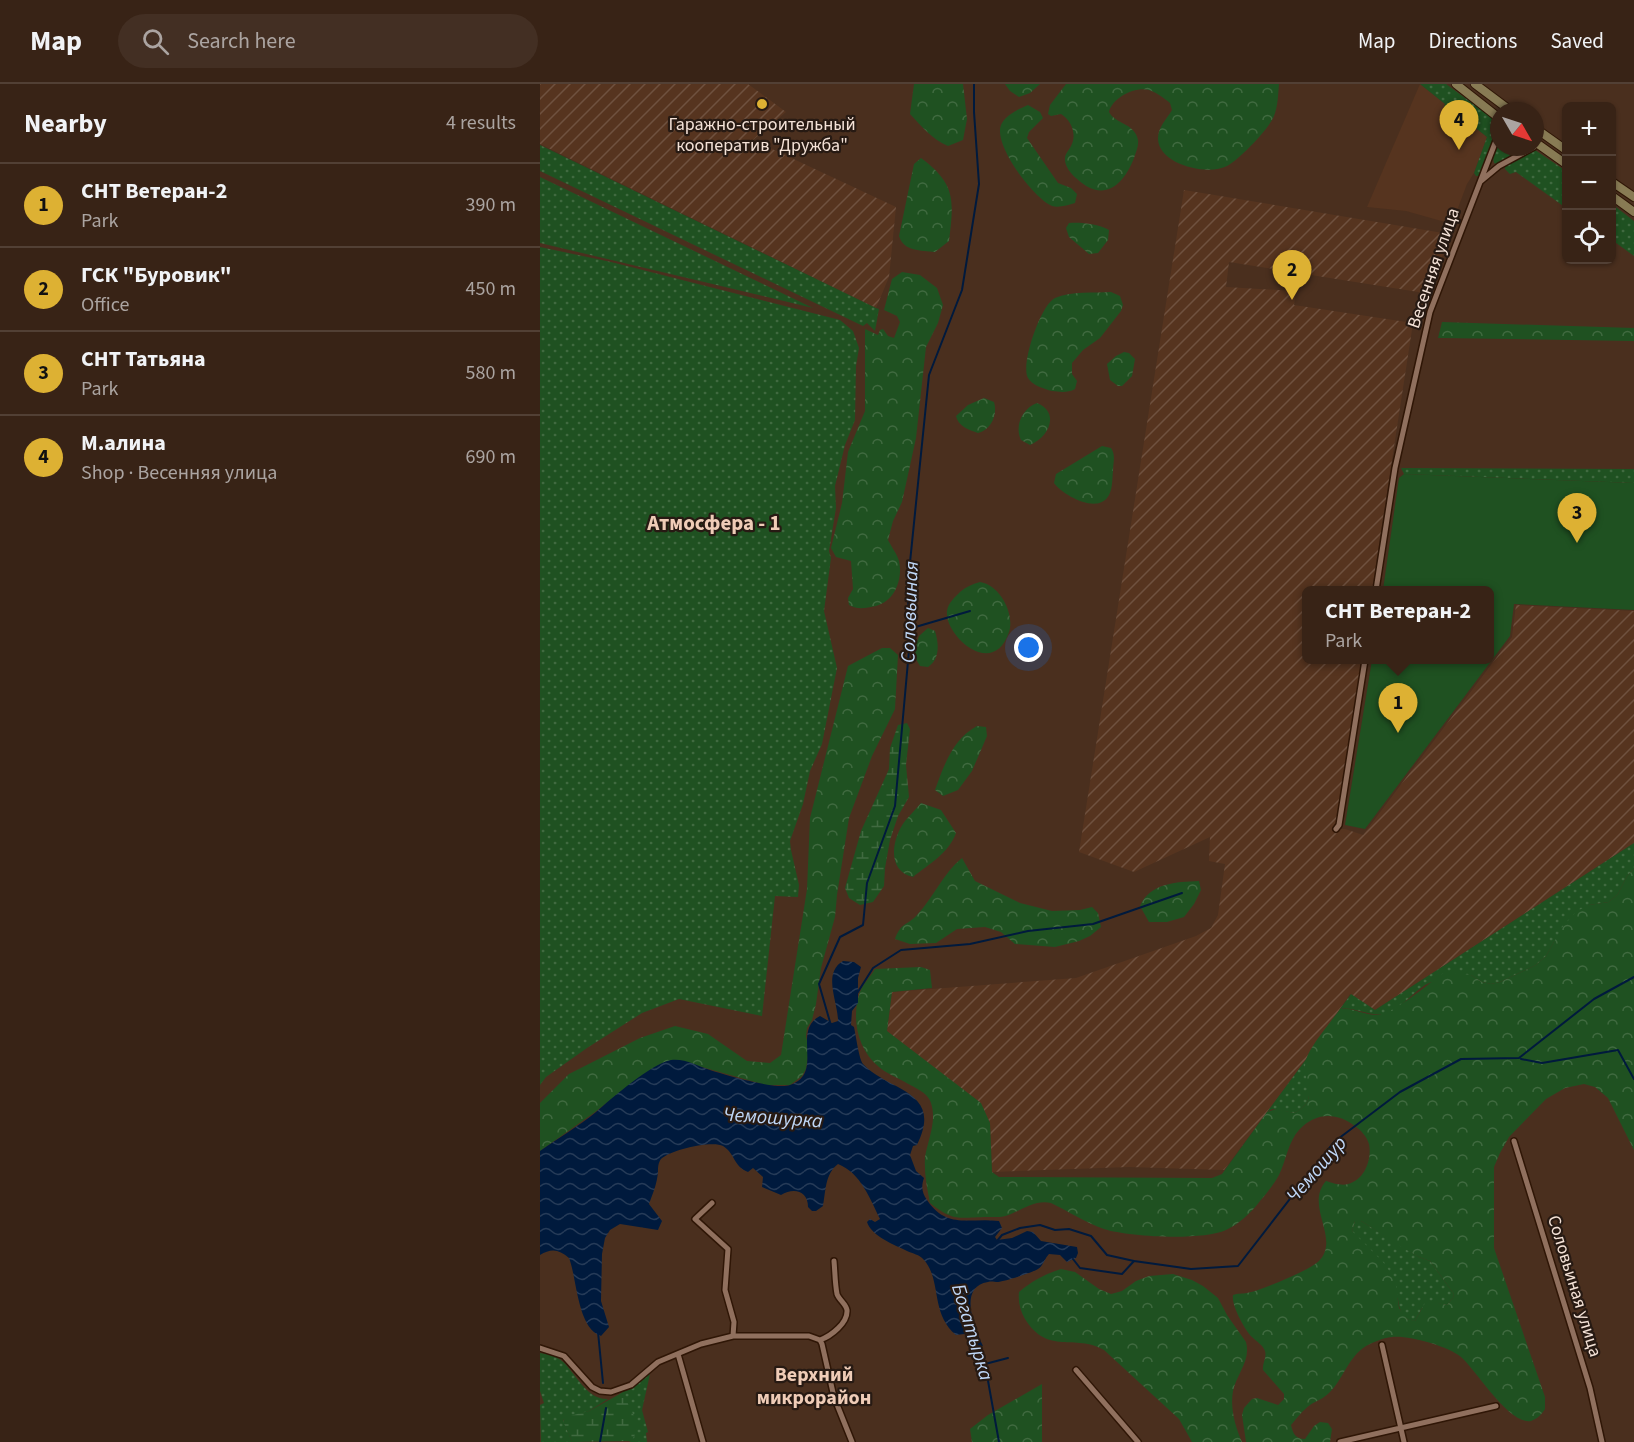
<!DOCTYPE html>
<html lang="en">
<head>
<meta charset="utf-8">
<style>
  :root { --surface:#382316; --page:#432f23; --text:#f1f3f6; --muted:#aba4a1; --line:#524035; --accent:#ddb133 }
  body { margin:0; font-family:"Source Sans 3",sans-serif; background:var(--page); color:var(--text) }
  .controls { position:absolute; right:18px; top:18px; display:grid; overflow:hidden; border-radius:9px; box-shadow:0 2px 4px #0004 }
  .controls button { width:54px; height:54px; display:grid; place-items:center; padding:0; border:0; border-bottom:2px solid var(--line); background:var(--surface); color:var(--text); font:30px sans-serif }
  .compass { position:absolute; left:950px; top:18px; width:54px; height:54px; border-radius:50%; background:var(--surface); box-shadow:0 2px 4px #0004; rotate:129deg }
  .you { position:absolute; left:489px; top:564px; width:21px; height:21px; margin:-15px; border:4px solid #fff; border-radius:50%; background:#1a73e8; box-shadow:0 0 0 9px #1a73e833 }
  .badge { display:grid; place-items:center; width:39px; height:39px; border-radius:50%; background:var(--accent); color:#111; font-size:20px; font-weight:700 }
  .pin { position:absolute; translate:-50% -50px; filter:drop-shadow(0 2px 3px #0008) }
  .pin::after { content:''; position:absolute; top:32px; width:21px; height:18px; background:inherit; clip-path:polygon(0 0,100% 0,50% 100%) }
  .popup { position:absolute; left:762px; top:502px; width:192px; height:78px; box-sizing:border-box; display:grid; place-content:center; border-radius:9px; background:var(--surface); filter:drop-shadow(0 2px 4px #0005); font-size:20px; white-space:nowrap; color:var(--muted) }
  .popup b { font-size:22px; color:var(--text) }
  .popup::after { content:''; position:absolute; left:50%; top:100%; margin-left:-12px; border:12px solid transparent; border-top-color:var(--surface) }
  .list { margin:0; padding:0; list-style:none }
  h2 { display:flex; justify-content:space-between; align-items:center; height:78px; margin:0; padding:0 24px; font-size:26px }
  h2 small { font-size:20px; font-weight:400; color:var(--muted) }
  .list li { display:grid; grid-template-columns:39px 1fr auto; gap:18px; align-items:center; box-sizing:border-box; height:84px; padding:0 24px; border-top:2px solid var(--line) }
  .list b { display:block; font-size:22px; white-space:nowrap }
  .list p { margin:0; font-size:20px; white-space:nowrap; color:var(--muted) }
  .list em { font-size:20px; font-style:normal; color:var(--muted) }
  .icon { flex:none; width:33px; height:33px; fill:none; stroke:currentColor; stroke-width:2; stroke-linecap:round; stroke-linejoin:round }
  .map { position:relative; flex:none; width:1094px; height:1358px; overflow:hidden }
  header { display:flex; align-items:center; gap:36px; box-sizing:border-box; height:84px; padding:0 30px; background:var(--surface); border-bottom:2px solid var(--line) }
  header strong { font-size:28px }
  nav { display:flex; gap:33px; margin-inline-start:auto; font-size:21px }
  .search { width:420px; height:54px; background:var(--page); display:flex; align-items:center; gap:15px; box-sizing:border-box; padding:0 21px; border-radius:33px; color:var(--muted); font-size:22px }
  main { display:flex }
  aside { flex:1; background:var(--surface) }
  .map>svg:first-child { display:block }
  .built { fill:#56341f }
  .industrial { fill:url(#industrial-furrows) }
  .grass { fill:url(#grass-dots) }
  .forest { fill:url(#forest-crowns); fill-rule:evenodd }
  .wetland { fill:url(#wetland-marsh) }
  .garden { fill:#1f5121 }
  .water { fill:url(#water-waves) }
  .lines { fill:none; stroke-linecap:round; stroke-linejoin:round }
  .stream { stroke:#001a3d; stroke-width:2 }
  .street-casing { stroke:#2f1606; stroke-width:8 }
  .secondary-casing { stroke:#2f1606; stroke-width:10 }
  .street { stroke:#90705e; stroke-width:5 }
  .secondary { stroke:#887b54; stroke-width:8 }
  .poi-dot { fill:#ddb133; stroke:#271a13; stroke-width:2 }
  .labels { text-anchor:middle; stroke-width:4.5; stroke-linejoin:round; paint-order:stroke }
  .poi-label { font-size:18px; fill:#f4e2d7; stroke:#271a13 }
  .street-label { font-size:18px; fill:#f4e2d7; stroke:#271a13 }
  .water-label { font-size:20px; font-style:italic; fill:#bfd7f7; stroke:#271a13 }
  .neighbourhood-label { font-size:20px; font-weight:bold; fill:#efccb7; stroke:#271a13 }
  .quarter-label { font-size:21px; font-weight:bold; fill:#efccb7; stroke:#271a13 }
</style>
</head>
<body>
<header>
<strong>Map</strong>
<div class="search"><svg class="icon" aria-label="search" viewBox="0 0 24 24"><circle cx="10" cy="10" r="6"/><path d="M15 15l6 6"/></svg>Search here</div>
<nav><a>Map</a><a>Directions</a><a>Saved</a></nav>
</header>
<main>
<aside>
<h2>Nearby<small>4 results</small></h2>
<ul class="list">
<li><span class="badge">1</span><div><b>СНТ Ветеран-2</b><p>Park</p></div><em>390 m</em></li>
<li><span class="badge">2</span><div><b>ГСК &quot;Буровик&quot;</b><p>Office</p></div><em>450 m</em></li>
<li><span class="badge">3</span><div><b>СНТ Татьяна</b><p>Park</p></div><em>580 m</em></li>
<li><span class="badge">4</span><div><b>М.алина</b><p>Shop · Весенняя улица</p></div><em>690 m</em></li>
</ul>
</aside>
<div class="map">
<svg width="1094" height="1358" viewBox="0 0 1094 1358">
  <defs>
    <pattern id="industrial-furrows" width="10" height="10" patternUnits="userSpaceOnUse" patternTransform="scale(1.5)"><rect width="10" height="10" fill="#56341f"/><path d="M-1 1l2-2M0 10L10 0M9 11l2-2" fill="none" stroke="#6f513f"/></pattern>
    <pattern id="grass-dots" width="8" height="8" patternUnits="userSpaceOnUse" patternTransform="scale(1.5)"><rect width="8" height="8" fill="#1f5121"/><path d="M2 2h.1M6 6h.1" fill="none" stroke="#406a40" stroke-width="1.8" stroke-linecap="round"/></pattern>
    <pattern id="forest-crowns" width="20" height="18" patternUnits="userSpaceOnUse" patternTransform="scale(1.5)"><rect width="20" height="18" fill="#1f5121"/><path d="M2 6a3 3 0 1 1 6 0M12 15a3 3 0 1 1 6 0" fill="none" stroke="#406a40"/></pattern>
    <pattern id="wetland-marsh" width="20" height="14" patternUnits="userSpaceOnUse" patternTransform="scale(1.5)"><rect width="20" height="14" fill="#1f5121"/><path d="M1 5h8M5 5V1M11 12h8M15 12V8" fill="none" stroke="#406a40"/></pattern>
    <pattern id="water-waves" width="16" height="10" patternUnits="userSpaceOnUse" patternTransform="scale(1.5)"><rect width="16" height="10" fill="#001a3d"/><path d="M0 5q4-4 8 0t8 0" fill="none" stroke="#263b58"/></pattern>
  </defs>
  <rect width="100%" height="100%" fill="#4a2f1e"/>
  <path class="built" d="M880,0l25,20 -3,9 26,9 19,15 -13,36 -7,11 -15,40 -46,-13 -39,-4z"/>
  <path class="industrial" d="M0,0h208l38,28 -33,28 143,67 -7,70 -13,31 -336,-164z
    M644,106l265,44 -18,60 -202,-32 -3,25 70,4 -2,14 119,18 -41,267h-66v70h56l-25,169h8l18,6 149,-198 4,-32 118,6v232l-259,167 -25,-16 -43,64 -83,112 -95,-3 -137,5 -2,-49 -103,-92 5,-39 184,-14 120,-42 15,-8 7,-13 7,-51 -16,-3 1,-24 -76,35 -55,-20z"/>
  <path class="grass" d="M880,0h26l48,35 3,13 -17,44h-4l-2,-3 13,-36 -19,-15 -26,-9 3,-9z
    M959,58v5h29l-31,17 -3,-1 -1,-5z
    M0,61l336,163 3,1 -4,22 -8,-8 -4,3 -323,-155z
    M995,66l31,21v37l-50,-36 -6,2 -5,-5v-4l21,-13z
    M0,93l273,131 -273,-65z
    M1072,120l22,17v35l-22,-16z
    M0,163l71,15 229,58 13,11 6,17 -3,18 -1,54 -10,25 -10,41 1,22 -7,43 2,7 -7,53 13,57 -15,76 -12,27 -7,33 -13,37 1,9 8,35 -1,12 -23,-1 -13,120 -83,-17 -37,14 -55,35 -41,29 -6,8z
    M861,384l233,1v14l-230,-9z
    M1094,759v26l-7,7 -9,18 -9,8 -20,3 -35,37 -8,14 -10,9 -36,17 -9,2 -9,-2 -11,-7c-14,3 -34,3 -46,10 -12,8 -22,20 -34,27 -18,8 -34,-6 -51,-3l11,-15 24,16z
    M767,974c-5,21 15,42 -13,55l-22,-4 -5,3z
    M815,1137h6l5,3 53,33 11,4 24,33 -1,4 -6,7 -11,-2 -14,5 -7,13c-12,0 -16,-12 -17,-22l-46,-68z
    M0,1269c8,1 16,3 22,8 14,12 24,39 46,38l-19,12 -26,9 9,22h-31l-1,-37 4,-2 -4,-12z
    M110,1290l-8,36 6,22 -2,1 1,9h-18l2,-1 -9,-46h-4z"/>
  <path class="forest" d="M374,0h49l4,35 -4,21 -15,6c-16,-7 -26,-19 -38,-32z
    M465,0h35l-10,9 -11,4 -9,-6z
    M526,0h213c-1,11 -1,22 -5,32 -5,13 -35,44 -47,50 -19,10 -68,-1 -69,-27 0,-12 8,-19 14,-29l-2,-7c-6,-5 -14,-11 -21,-13 -14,-4 -37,8 -40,22 6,12 26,11 29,28 1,5 -2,12 -4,18 -11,29 -32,45 -58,20 -5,-4 -12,-13 -11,-20 0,-4 4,-8 6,-12 6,-11 1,-25 -10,-32l-10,2 -3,-2 2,-9z
    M488,21l12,7 3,6 -14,14 -2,6 31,45 13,5 6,6 -2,9c-7,2 -16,5 -23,3 -18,-7 -62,-64 -50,-83 5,-9 17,-14 26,-18z
    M381,74c35,26 33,42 28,83l-14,11c-14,-2 -31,0 -36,-16l15,-72z
    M529,139c12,-1 30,1 40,7l-1,10 -10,13 -9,1 -20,-17 -3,-9z
    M362,188l18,3 17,13 6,17 -5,18 -12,24 -10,91 -14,64 -9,19 -5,19c3,6 9,14 11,21 4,18 -4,40 -23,45 -10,2 -18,4 -27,-1l-1,-7 5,-9 -2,-28 -15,-4 -5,-9 11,-45 6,-51 17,-41v-82l13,6 2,-5 3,-1 5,7 6,2 6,-16 -3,-6 -13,-6 8,-31z
    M571,208l9,4 3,9 -2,6 -21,27 -17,12 -11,13v11l5,7 -2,8c-7,4 -15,3 -23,2 -8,-2 -20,-6 -24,-13 -8,-13 13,-74 27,-80 16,-7 39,-5 56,-6z
    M902,238l192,6v13l-196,-3z
    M584,268l5,1 6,6 -3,17 -10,10h-4l-8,-6 -3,-16 9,-8z
    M444,314l10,4c4,13 -3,28 -16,31 -9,-3 -20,-7 -22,-17l12,-11z
    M497,319c24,10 11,35 -7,42l-9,-5c-7,-15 2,-32 16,-37z
    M562,362l9,2c5,7 2,15 2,23 -1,9 0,20 -6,27 -12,15 -44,-3 -53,-15l2,-9z
    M440,498c20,3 35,32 29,50 -16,48 -65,3 -62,-21 1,-8 8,-14 13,-19 6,-5 12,-8 20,-10z
    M388,544l7,3c4,13 5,28 -7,36l-8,-1 -7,-12 6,-18z
    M342,564h8l8,7 -3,54 -23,47 -23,62 -12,77 -2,22 -14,51 -5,36 -4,16 -5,8 -1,8 3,14 -3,19 -4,7 -12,9h-24l-89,-25 -36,16 -46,36 -55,39v-48l29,-29 71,-36 35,-12 33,8 39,27 23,2 11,-8 26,-166 3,-71 38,-152z
    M437,642l9,1 1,9 -15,35 -14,19 -15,6 -8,-6c9,-25 18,-51 42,-64z
    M381,719l20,7 15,23c-7,20 -27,31 -43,44 -27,-6 -21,-39 -8,-56 5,-6 11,-12 16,-18z
    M422,774l13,23 45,22 32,8 28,-1 12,-3 6,6 3,14 -11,9 -11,5 -24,6 -40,-3 -14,-12 -16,-5 -28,2 -21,14 -26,1 -15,-5c6,-17 12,-13 22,-24 17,-18 26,-42 45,-57z
    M1094,785v281l-26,-52 -13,-11 -11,-3 -19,4 -19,11 -37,38 -9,16 -6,14v81l51,149v12c-3,5 -8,10 -14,12 -22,4 -54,-50 -70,-64 -13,-11 -53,-22 -69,-20 -10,1 -18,5 -26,9 -18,11 -23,34 -37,47 -6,6 -13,8 -19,12 -8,6 -13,13 -19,20 2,9 5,14 14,14l9,-13 6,-4 8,1 4,6 -2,13h-84l-4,-27 2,-7 8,-9 5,-1 21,7 6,-6v-5l-21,-24c-1,-7 4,-12 2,-19 -2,-6 -8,-9 -13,-14 -7,-7 -21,-32 -19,-42 5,-2 9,-1 14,-2 13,-2 63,-23 72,-32 22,-23 -15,-55 7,-80 6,2 16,5 22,3 17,-4 24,-25 21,-40 -2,-7 -8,-14 -14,-18 -18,-14 -40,-14 -56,4 -11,12 -13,31 -20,45 -5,9 -12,18 -19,26 -9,12 -21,23 -34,29 -24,11 -97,7 -122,-1 -18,-6 -36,-18 -53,-26 -15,-3 -26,5 -40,11 -8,4 -15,3 -23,3 -28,0 -33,6 -58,-14 -3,-15 -6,-30 -5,-46 3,-18 12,-35 6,-54 -3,-11 -18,-16 -28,-22 -7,-4 -17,-8 -24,-14 -22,-18 -28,-49 -19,-75 3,-8 11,-16 15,-23l46,-2 9,3 2,18 -40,4 -5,39 94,72 9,20 2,49 7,5 213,1 10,-4 45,-62 10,-3 17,4c29,-14 6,-33 12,-53 4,-14 25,-38 34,-51 13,-2 23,6 37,6 17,-1 52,-32 68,-43l26,3 11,7 9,2 9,-2 36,-17 10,-9 17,-30 14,-15 12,-6 20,-3 9,-8 9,-18zM815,1137h6l5,3 32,21 21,12 11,4 24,33 -1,4 -6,7 -17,-4 -5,2 -10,18 -8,-2 -8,-11 -4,-29 -12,-17 -31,-31z
    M659,797l2,9 -7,14 -10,13 -17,5h-18l-9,-16c10,-23 36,-24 59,-25z
    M521,1185l14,3 24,17 12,5 11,-3 14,-10 13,-5 24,-2 19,6 11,6 15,12 9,17 19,27c5,19 -9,31 -13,49 -3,17 2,35 9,51h-50l-13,-23 -75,-69c-29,-17 -56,6 -79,-31 -5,-9 -7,-17 -6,-27 13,-11 26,-18 42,-23z
    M502,1300v58h-70l-2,-13 18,-14z"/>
  <path class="wetland" d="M367,639l3,6 -4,36 3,32 -11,19 -8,24 -5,28 -1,18 -11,16 -13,3 -11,-7 -4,-10 16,-57 28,-62 1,-21 8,-23z
    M78,1311h4l3,3c7,14 18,29 6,43l-59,1 -9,-21 3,-4 23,-6z"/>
  <path class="garden" d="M864,390l230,9v127l-120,-6 -4,32 -145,193 -20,-4 27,-165h118v-70h-107l16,-112z"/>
  <path class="water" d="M303,877l11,1 7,5 -3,11v25l-6,8 -1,14 3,2c2,9 5,32 9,37 26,28 81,26 54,81l-4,1 -3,9 6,16 8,7c-3,8 -2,15 3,22 20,30 43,17 72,21l3,7 -7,9 2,3 15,-2 15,-7 6,1 8,9 36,6 1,6 -2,5 -9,4 -7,-7 -11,-1c-4,4 -6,12 -11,15 -7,4 -32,12 -40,13 -4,0 -6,-1 -10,0 -31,5 -13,47 -5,64l-11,-1 -2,-8 -6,-3 -8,1c-26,-22 -14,-54 -32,-75 -5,-6 -11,-6 -17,-9 -12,-6 -36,-15 -40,-29l3,-3 5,3 5,-3c-10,-20 -19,-46 -42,-55 -13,10 -12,26 -15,42l-7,5h-4l-4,-4c0,-16 -14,-20 -27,-12l-19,-8 1,-10 -10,-9 -5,4c-15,-6 -13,-19 -25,-26 -11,-6 -53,4 -62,13 -3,4 -3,9 -3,13 -1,12 -5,21 -9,32l13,17 -4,9 -38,-6 -10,6 -5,8 -3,16 -1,47 8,26 -8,9c-24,-8 -24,-58 -32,-78 -10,-9 -18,-10 -29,-3v-104c18,-13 39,-25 56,-39 16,-14 55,-48 75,-52 13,-2 27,6 39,10 16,5 65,20 80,15 35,-12 1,-54 30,-69l12,7 6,-2c0,-19 -16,-48 5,-60z"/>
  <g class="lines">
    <path class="stream" d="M372,544l58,-17
      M316,911l17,-27 28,-18 69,-6 58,-13 65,-7 89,-31
      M290,938l-11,-38 21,-47 23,-12 4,-42 28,-77 16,-178 -4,-36 22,-217 33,-85 17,-106 -5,-72v-28
      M981,975l21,4 76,-13 16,29
      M457,1157l5,-6 18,-7 20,-3 15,5 14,-1 22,7 16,19 27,6
      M533,1175l7,9 42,6 12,-13 57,8 47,-3 96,-124 66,-50 61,-33 58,-1 75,-59 40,-22
      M58,1248l5,51
      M436,1259l9,21 14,78
      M445,1280l23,-6
      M60,1358l6,-34"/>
    <defs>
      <path id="street" d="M941,97l18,-15 35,-19
        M836,506l19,-122 35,-156 67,-174 2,-12 -2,-10
        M796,745l3,-4 26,-165
        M974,1057l76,247 12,54
        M172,1119l-17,16 33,30 -3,41 9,32 -1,14
        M280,1256c11,-4 28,-17 27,-30 -1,-6 -8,-10 -10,-16 -2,-10 -2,-22 -3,-33
        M842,1261l22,97
        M0,1264l24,8 28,31 8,4 11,1 20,-7 27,-23 43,-18 32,-8h76l11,4 2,4 12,53 18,45
        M138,1270l25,88
        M536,1286l62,72
        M800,1358l156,-36"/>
      <path id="secondary" d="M916,0l43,34
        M935,0l36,27
        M995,44l31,22
        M995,58l31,22
        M1072,98l22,15
        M1072,112l22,16"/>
    </defs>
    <use href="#street" class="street-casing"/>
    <use href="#secondary" class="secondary-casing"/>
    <use href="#street" class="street"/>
    <use href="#secondary" class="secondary"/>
  </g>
  <circle class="poi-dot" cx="222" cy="20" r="6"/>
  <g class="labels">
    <g class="poi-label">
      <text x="222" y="46">Гаражно-строительный<tspan x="222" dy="21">кооператив "Дружба"</tspan></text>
    </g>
    <g class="street-label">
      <text transform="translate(893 184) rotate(-71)" y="6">Весенняя улица</text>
      <text transform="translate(1035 1202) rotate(73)" y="6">Соловьиная улица</text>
    </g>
    <g class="water-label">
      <text transform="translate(369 528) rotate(-88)" y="7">Соловьиная</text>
      <text transform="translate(233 1033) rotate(4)" y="7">Чемошурка</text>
      <text transform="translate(776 1085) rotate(-49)" y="7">Чемошур</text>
      <text transform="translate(433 1248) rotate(73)" y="7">Богатырка</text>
    </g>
    <g class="neighbourhood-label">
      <text x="274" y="1297">Верхний<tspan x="274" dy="23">микрорайон</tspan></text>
    </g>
    <g class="quarter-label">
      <text x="174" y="446">Атмосфера - 1</text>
    </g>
  </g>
</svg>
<div class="controls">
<button>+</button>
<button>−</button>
<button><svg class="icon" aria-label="locate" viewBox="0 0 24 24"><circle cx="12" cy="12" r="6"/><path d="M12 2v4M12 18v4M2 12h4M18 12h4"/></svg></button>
</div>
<svg class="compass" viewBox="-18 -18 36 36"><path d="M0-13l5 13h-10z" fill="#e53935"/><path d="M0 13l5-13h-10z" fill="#aba4a1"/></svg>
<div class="you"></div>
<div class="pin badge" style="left:858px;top:649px">1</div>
<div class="popup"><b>СНТ Ветеран-2</b>Park</div>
<div class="pin badge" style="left:752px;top:216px">2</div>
<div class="pin badge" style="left:1037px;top:459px">3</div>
<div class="pin badge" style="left:919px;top:66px">4</div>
</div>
</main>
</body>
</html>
